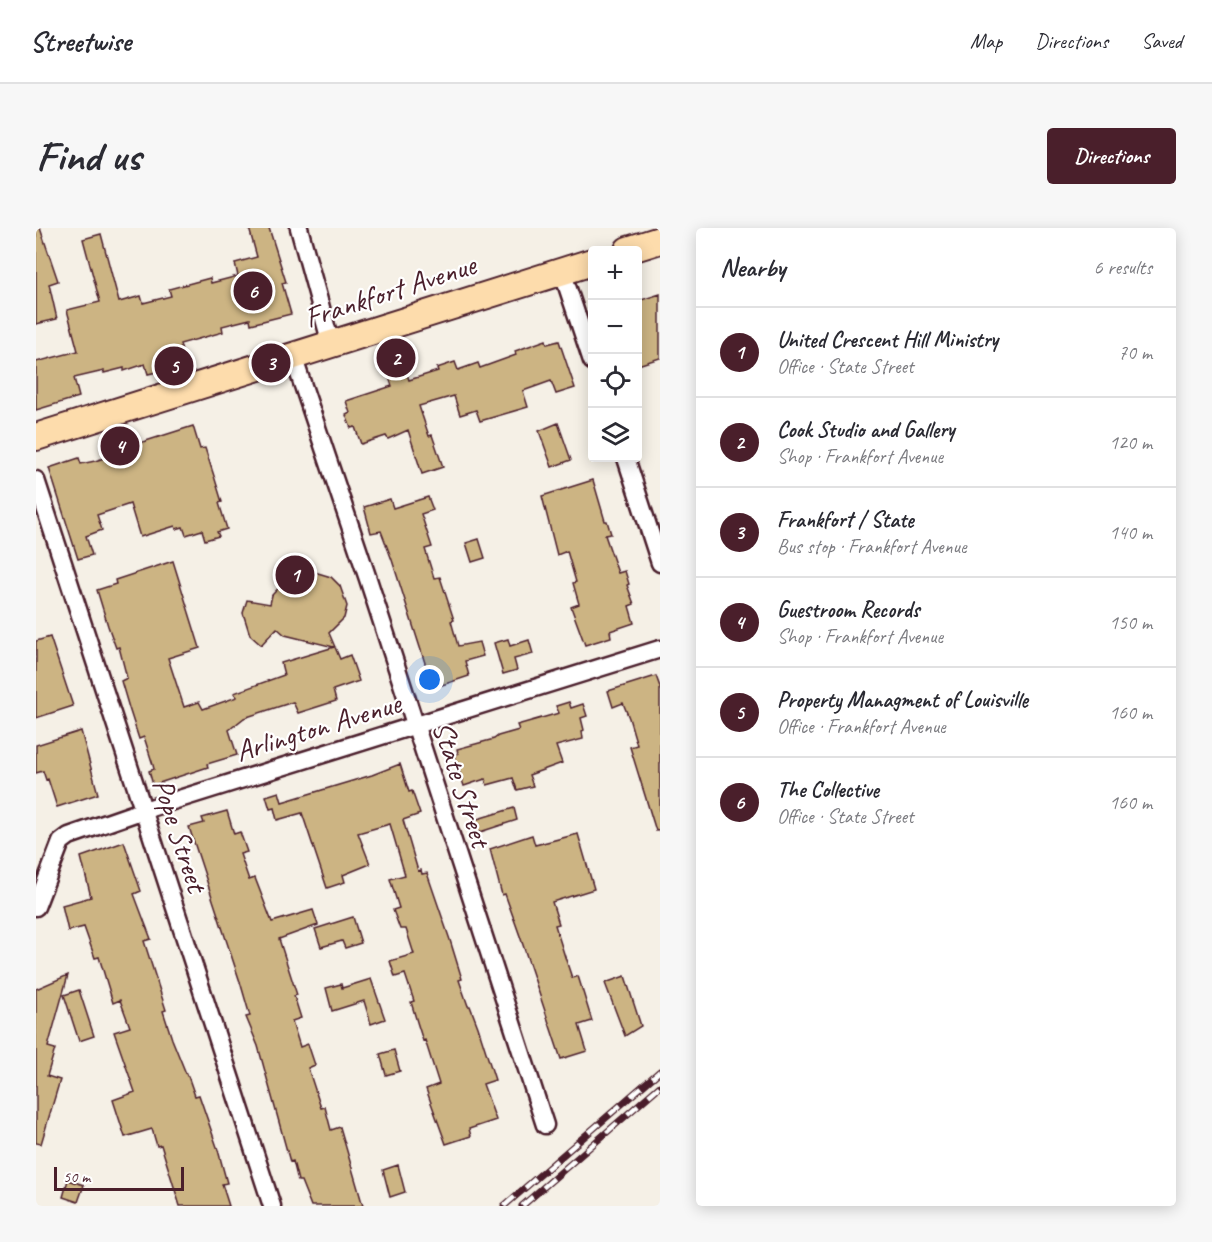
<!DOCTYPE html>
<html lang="en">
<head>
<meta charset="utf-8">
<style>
  :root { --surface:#fff; --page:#f7f7f7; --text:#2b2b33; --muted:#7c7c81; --line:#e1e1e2; --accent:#4a1f2b }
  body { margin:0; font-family:Caveat,sans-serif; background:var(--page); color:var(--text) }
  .controls { position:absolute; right:18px; top:18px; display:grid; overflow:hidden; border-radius:6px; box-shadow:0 3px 15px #0003 }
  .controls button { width:54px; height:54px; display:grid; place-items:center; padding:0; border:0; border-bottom:2px solid var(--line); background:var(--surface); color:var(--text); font:30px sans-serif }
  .scale { position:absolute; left:18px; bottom:15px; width:130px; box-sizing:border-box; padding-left:6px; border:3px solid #4a1f2b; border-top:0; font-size:16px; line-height:21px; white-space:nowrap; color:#4a1f2b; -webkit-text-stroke:4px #fff; paint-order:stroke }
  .you { position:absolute; left:394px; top:452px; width:21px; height:21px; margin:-15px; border:4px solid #fff; border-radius:50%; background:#1a73e8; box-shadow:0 0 0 9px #1a73e833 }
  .badge { display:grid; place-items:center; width:39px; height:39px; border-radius:50%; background:var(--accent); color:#fff; font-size:20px; font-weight:700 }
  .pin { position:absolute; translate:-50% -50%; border:3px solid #fff; box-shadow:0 2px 6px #0006 }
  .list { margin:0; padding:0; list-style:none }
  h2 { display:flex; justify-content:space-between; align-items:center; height:78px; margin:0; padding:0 24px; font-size:26px }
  h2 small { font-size:20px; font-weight:400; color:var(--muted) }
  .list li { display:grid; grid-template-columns:39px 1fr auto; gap:18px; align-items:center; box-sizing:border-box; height:90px; padding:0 24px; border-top:2px solid var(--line) }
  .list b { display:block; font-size:22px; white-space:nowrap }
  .list p { margin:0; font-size:20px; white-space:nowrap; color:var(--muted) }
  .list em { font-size:20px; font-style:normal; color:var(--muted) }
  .icon { flex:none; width:33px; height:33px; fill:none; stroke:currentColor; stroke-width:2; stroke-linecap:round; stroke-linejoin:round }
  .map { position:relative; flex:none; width:624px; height:978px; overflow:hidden; border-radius:6px }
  header { display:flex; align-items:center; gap:36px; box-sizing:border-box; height:84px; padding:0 30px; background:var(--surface); border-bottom:2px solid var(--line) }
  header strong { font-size:28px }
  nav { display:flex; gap:33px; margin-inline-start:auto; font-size:21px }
  .intro { display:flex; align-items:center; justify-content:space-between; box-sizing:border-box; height:144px; padding:0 36px }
  h1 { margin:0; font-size:42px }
  .button { padding:15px 27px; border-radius:6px; background:var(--accent); color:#fff; font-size:21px; font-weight:700 }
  main { display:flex; gap:36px; padding:0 36px }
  aside { flex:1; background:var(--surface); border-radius:6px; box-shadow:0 3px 15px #0003 }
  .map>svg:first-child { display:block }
  .building { fill:#ccb483; stroke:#4a1f2b; stroke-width:1.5 }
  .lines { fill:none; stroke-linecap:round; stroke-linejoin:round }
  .street-casing { stroke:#4a1f2b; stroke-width:21 }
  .primary-casing { stroke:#4a1f2b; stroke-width:30 }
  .street { stroke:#fff; stroke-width:16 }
  .primary { stroke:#fddcac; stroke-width:26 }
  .rail-casing { stroke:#4a1f2b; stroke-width:7 }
  .rail { stroke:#fff; stroke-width:4.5; stroke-dasharray:14; stroke-linecap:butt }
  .labels { text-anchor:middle; stroke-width:4.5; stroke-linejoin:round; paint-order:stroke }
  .street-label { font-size:30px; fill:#4a1f2b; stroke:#fff }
</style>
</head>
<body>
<header>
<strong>Streetwise</strong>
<nav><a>Map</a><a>Directions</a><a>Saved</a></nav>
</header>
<div class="intro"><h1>Find us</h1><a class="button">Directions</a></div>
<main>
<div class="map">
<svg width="624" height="978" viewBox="0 0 624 978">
  <rect width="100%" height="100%" fill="#f5f0e6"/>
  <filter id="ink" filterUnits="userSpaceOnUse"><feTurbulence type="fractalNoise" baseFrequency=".0167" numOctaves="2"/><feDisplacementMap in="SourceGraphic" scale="12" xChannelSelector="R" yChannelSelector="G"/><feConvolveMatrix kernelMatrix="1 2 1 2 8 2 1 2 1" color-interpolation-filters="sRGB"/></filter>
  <g filter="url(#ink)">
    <path class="building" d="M0,0h4l18,53 -9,3 8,35 -21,5z
      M213,0h20l17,54 -4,1 9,31 -40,10 -1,-5 -28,7 1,6 -43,12 5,19 -24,8 -13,3 -3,-10 -21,7v-3l-20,5v-2l-30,7 5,19 -43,13v-48l42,-11 -11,-41 33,-8 -17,-63 18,-5 18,68 22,-6 2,7 28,-7 -2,-7 41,-11 1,5 27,-7 -3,-13 22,-6z
      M624,66v64l-22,7v-64z
      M510,112l1,4 12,-3 16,47 -19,6 -5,-13 -28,10 5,16 -48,14 -4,-11 -16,5 -6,-19 -35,10 10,30 3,-1 11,32 -21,7 -14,-44 -20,9 -2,-3 -25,8 -6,-17 -4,1 -5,-13 4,-2 -4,-12 46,-15 -8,-24 17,-5 8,23 29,-9 -1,-3 18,-6 3,8 20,-7 2,5 36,-13 -1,-4z
      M522,195l13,37 -19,7 -13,-36z
      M157,198l7,23 5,-1 9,28 8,26 -3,1 8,26 -10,3 2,4 -14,4 -3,-10 -16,5 -3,-8 -7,2 -1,-3 -35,11 -10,-33 -33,11 5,15 -16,6 6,19 -14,4 -29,-91 30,-10 2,6 14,-3 18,-6 -2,-6 16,-5v3z
      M557,252l12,41h2l4,13 -6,1 13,38 7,-2 4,13 -2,1 7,19 -5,2 5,17 -24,8 1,6 -26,8 -14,-38 8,-3 -6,-21 3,-1 -9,-31 -10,4 -15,-59z
      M392,269l5,13 -12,4 11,33 -7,2 9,29 6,-1 14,43 -3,1 7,25 21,-4 4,14 -18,5 4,15 -36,12 -41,-128 -11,-29 -10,2 -7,-26 26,-8 3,9z
      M443,311l6,19 -13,4 -6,-19z
      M137,333l27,87 -32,10 16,49 15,-5 4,7 34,-12 -3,-4 50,-18 -3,-12 53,-16 -49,-12 -8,-7 -16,17 -11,-10 -7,-22 4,-13 23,4 2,-9 18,-19 18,-6 23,7 9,9 7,20 -3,12 -15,15 11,26 10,-4 9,26 -26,9 3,11 -38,12 -5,-11 -49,16 -15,12 8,25 -30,9 1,3 -55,18 -4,-14 5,-2 -1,-4 -9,-28 -5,2 -10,-31 -8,-27 6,-3 -8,-31 -3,1 -8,-22 -11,-36 19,-6 -1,-4z
      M14,409l23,69 -37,12v-77z
      M472,411l2,7 19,-6 4,14 -19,5 3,11 -14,4 -9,-31z
      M620,448l4,11v143l-4,1 -26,-84 7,-2 -8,-27 -6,-15 -10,4 -5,-16z
      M533,474l2,6 12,-4 4,12 -6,2 3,12 -2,1 1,8 -27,7 6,17 -33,12 4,11 -16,4 -4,-12 -26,7 -2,-6 -21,7 -10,-31 4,-2 -1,-4 37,-10 4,-3 21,-6 -2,-5 42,-12 -3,-7z
      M45,503l17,63 -41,13 -9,-28 -2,1 -3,-9 -7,2v-28z
      M364,536l9,28 3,-1 8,23 -17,6 15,51 3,-1 1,4 5,-1 23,67 12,39 -3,1 9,26h2l8,21 17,53 -12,4 13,36 -27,9 2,7 -25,8 -20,-55 13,-5 -14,-44 -2,1 -6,-19 -6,-20 3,-1 -9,-27 -10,3 -5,-16 24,-7 -8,-25h-6l-7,-19 6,-2 -9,-29 15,-4 -15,-51 -32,9 12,31 -27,11 2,7 -18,6 -25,-75 -25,7 -3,-12 -4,1 -4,-13 13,-4 3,10 90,-27z
      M478,580l3,12 -40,13 -3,-13z
      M191,583l7,23 6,-2 7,20 -7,2 9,26 6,-2 17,44 41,-12 5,15 -39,14 18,56 -3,1 7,22 -9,3 8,26 8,-3 7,21 -7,3 13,40 4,-1 6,23 9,-3 23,79h-52l-10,-25h-3l-5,-20 -3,1 -32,-116 -12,-29 4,-1 -9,-31 -52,-158 15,-4 -2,-5z
      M542,606l16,55 -42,13 7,22 -4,1 10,32 7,21 6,-2 14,45 -13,4 8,26 -26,8 -41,-123 -15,-42 -3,1 -12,-46 42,-14 3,10z
      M88,614l17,49 -7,3 17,45 -7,2 22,69 -3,1 9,28 15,37h1l7,20 4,-1 19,55 9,33 -5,1 7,22h-49l-19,-61 -4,1 -5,-17 -27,8 -12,-37 22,-8 -21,-60 16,-5 -10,-27 -7,3 -14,-46 -4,1 -11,-31 -16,4 -6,-26 29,-8 -10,-40z
      M317,689l8,26 -16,5 -3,-7 -21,6 -6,-18z
      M32,747l-20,72 7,2 -8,27 13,4 -19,64 -5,-1v-154z
      M589,748l16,50 -16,10 -20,-53z
      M335,751l14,40 -14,5 -7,-23 -32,10 -6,-23 15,-4 1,4z
      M43,762l15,46 -15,5 -15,-46z
      M358,822l6,21 -14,4 -6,-21z
      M362,937l7,27 -15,5 -7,-27z
      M32,952l16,5 -6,17 -15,-5z"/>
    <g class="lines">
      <defs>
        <path id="street" d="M263,0l32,116
          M526,43l30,90
          M257,128l75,223 177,546
          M590,230l34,105
          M0,252l236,726
          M0,679l25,-65 8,-6 75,-26 516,-161"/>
        <path id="primary" d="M592,22l32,-10
          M0,209l556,-175"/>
      </defs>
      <use href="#street" class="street-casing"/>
      <use href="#primary" class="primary-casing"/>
      <use href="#street" class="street"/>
      <use href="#primary" class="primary"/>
      <defs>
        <path id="rail" d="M468,978l156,-135
          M486,978l138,-120"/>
      </defs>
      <use href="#rail" class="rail-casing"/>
      <use href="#rail" class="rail"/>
    </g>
  </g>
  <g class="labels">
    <g class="street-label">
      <text transform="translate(354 63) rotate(-18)" y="10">Frankfort Avenue</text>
      <text transform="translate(282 499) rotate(-17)" y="10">Arlington Avenue</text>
      <text transform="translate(426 556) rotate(72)" y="10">State Street</text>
      <text transform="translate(144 607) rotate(72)" y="10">Pope Street</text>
    </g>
  </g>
</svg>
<div class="controls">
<button>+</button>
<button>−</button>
<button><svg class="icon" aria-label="locate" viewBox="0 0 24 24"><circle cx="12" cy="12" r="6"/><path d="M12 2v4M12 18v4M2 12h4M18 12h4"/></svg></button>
<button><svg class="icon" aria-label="layers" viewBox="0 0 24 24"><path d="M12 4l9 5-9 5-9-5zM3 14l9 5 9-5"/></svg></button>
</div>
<div class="scale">50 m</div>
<div class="you"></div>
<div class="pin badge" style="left:259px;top:347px">1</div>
<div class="pin badge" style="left:360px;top:130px">2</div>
<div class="pin badge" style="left:235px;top:135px">3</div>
<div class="pin badge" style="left:84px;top:218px">4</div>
<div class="pin badge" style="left:138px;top:138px">5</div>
<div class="pin badge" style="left:217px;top:63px">6</div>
</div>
<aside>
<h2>Nearby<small>6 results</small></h2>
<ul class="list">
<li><span class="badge">1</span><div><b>United Crescent Hill Ministry</b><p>Office · State Street</p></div><em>70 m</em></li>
<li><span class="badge">2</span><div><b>Cook Studio and Gallery</b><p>Shop · Frankfort Avenue</p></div><em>120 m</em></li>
<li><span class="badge">3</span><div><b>Frankfort / State</b><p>Bus stop · Frankfort Avenue</p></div><em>140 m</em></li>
<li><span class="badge">4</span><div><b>Guestroom Records</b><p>Shop · Frankfort Avenue</p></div><em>150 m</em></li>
<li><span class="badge">5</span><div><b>Property Managment of Louisville</b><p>Office · Frankfort Avenue</p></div><em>160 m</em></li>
<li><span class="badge">6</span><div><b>The Collective</b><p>Office · State Street</p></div><em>160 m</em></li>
</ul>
</aside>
</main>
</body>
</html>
